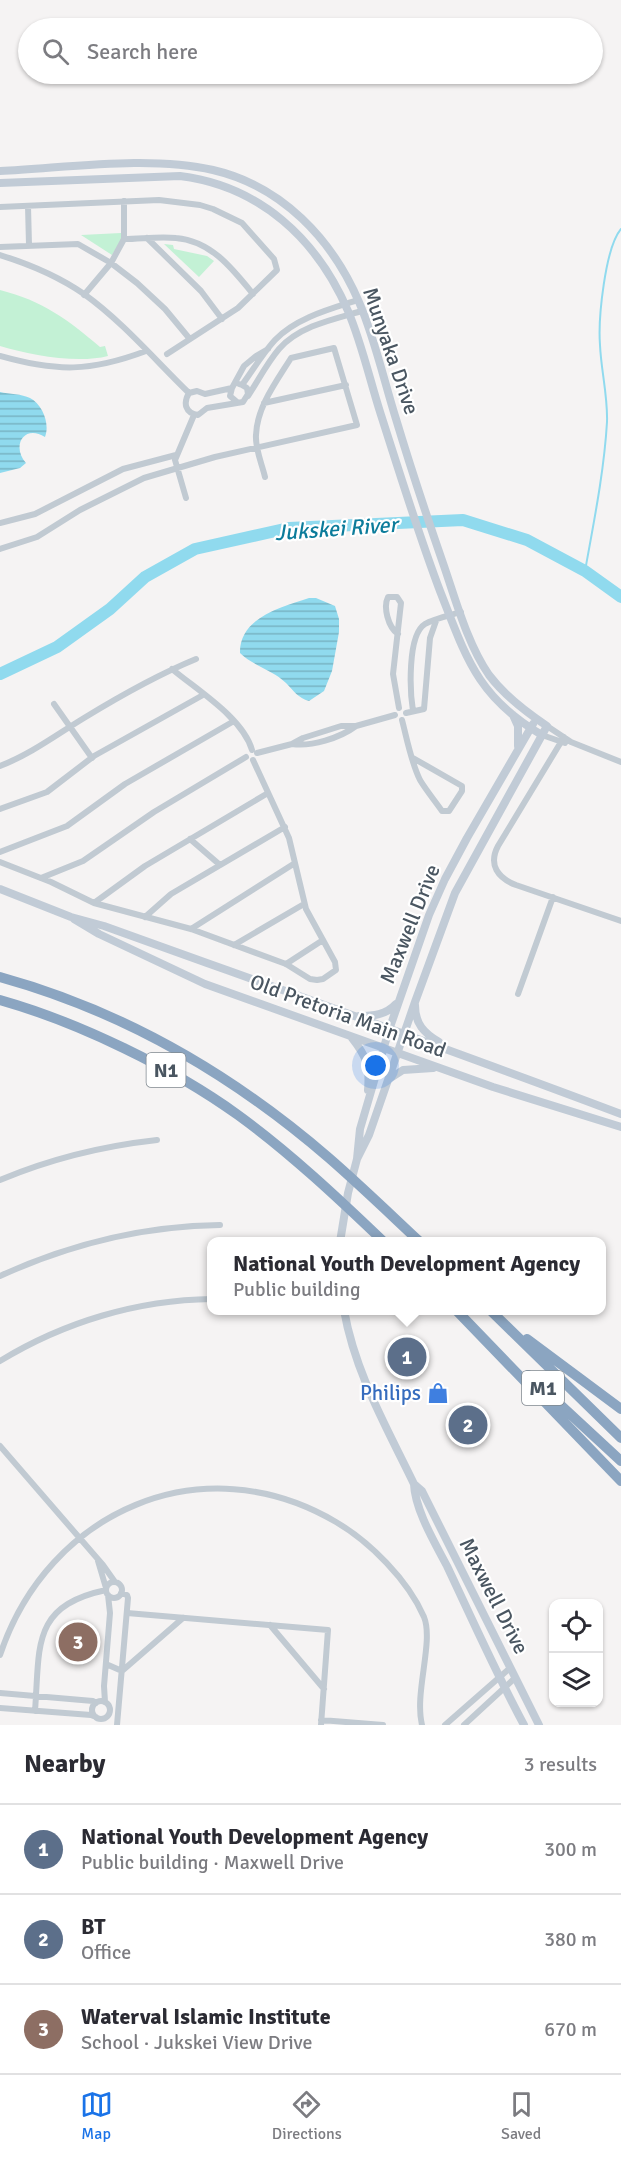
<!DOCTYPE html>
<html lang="en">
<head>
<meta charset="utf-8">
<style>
  :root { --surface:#fff; --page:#f7f7f7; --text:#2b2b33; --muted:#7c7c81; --line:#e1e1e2; --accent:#1a73e8 }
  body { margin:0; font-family:Signika,sans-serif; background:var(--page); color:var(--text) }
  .controls { position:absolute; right:18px; bottom:18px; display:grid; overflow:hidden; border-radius:12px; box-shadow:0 2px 4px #0004 }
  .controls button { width:54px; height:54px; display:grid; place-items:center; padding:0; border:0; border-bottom:2px solid var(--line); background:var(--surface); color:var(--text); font:30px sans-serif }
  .you { position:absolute; left:376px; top:1066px; width:21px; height:21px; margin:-15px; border:4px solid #fff; border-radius:50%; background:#1a73e8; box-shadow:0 0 0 9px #1a73e833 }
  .badge { display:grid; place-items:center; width:39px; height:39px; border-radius:50%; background:var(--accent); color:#fff; font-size:20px; font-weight:700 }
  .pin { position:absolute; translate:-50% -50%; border:3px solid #fff; box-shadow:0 2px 6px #0006 }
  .popup { position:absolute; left:207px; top:1237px; width:399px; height:78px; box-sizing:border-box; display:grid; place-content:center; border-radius:12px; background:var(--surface); filter:drop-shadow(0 2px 4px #0005); font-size:20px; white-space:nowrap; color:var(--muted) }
  .popup b { font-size:22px; color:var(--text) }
  .popup::after { content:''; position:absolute; left:50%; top:100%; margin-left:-12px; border:12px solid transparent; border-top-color:var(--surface) }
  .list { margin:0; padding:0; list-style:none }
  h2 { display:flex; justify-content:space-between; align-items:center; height:78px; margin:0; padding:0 24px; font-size:26px }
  h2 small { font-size:20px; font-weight:400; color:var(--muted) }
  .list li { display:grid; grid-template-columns:39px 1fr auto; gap:18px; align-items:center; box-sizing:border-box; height:90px; padding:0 24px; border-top:2px solid var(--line) }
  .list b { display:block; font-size:22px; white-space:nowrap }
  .list p { margin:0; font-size:20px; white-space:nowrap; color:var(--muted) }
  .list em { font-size:20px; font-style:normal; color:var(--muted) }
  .icon { flex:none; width:33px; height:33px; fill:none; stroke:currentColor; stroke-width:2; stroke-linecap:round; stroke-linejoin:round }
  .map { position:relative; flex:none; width:621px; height:1725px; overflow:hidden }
  .search { position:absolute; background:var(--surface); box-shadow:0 2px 4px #0004; left:18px; right:18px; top:18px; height:66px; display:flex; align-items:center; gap:15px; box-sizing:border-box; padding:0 21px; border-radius:33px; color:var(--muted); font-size:22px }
  .sheet { height:348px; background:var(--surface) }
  nav { display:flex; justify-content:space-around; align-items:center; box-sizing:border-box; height:84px; border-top:2px solid var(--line); background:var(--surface); font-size:16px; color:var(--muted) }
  nav a { display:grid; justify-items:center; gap:3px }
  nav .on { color:var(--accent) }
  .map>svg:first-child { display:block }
  .park { fill:#c3f1d5 }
  .water { fill:url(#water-rules) }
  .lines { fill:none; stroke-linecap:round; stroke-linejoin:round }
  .stream { stroke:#90daee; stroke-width:2 }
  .river { stroke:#90daee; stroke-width:12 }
  .minor { stroke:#c1cad2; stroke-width:6 }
  .secondary { stroke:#c1cbd6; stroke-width:8 }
  .motorway { stroke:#8ba5c1; stroke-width:10 }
  .labels { text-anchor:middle; stroke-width:4.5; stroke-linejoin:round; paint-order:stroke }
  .shield { fill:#fff; stroke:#808990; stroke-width:1.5 }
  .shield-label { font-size:20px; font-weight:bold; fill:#4a5661 }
  .street-label { font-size:21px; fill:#4a5661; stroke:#fff }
  .shop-label { font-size:21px; fill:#366cbe; stroke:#fff; text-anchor:end }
  .water-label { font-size:22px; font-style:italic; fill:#0c7c9b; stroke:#fff }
</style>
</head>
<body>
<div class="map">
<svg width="621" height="1725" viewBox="0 0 621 1725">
  <defs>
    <pattern id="water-rules" width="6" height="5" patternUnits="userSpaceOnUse" patternTransform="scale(1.5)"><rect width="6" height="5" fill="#90daee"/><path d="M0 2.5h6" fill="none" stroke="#78b4c4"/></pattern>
  </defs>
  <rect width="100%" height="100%" fill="#f5f3f3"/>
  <path class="park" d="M121,233v7l-9,15 -31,-20z
    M164,244l9,1 1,4 33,7 7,5 -15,16z
    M0,290c43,11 67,29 100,57l5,-1 3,10c-31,8 -78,-1 -108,-10z"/>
  <path class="water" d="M0,392c9,2 22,2 30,6 13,7 20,26 15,39 -21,-13 -34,9 -19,26l-6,5 -20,5z
    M309,598h7l19,8 4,13v13l-7,39 -8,20 -15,10c-11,-3 -15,-10 -23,-18 -13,-13 -33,-17 -46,-30 -1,-35 41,-46 69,-55z"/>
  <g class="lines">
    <path class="stream" d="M585,571c9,-50 19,-99 22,-149 1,-25 -6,-52 -7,-77 -2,-26 5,-97 21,-116"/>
    <path class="river" d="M0,674l57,-27 53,-38 35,-32 50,-28 94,-21 174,-8 64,20 58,31 36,26"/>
    <path class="minor" d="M28,206l1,39
      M0,207l159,-7 41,5 13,4 29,14 32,36 3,11 -39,38 -71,46
      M147,238l54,53 21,28
      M124,239c17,0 35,-3 52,-1 35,3 56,30 77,56
      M0,247l78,-3 33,19 26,20 28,26 24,29
      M0,255c29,9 58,21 84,39 39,28 71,66 105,99
      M84,295l27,-32 13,-24v-38
      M0,356c57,16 90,16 146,-5
      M239,384l3,1c11,-15 21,-32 33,-45 21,-22 55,-31 83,-40
      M242,385l5,3 1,6 -5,8 -36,6 -9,7c-13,-2 -15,-12 -9,-22l8,-2 8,3 27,-6 12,-22 12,-10 12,-7
      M232,388l-2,8 7,6
      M248,396c10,-15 19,-33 31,-47 20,-23 55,-30 83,-38
      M264,403l82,-18
      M186,498l-11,-38 19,-45
      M0,523l35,-9 88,-45 53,-14
      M0,549l37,-12 43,-27 64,-32 71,-21 142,-32 -23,-77 -43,10c-15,24 -34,49 -35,77 -1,14 6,29 9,42
      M398,634c-10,-7 -15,-27 -10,-37h9l4,6 -8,71 6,34
      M172,669c25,21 71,49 80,81
      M54,704l38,54
      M413,711c-3,-18 -6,-76 12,-87 8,-5 26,-9 36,-12
      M406,713l18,-4 6,-71 6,-17
      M402,720c5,19 9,42 18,60 6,10 15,21 22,31h7l13,-20v-5l-49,-28
      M547,726l24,16 50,20
      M542,735l23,8
      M564,737l-66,109c-10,19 0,32 18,39l105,36
      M292,744c19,3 48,-6 64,-18
      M257,753l35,-9 11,-6 38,-12h15l39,-11
      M0,766c31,-12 56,-31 84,-48 36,-22 73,-43 112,-59
      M0,809l47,-17 47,-36 109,-61
      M190,839l30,26
      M0,852l67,-26 58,-42 109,-63
      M0,862l51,20 43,21 97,26 95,35 24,15 7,1 6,-1 13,-9 -1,-8 -29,-53 -17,-71 -36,-78
      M41,878l42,-17 71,-49 92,-55
      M94,903l51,-37 123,-73
      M145,917l26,-23 114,-67
      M191,929l104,-66
      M234,945l70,-41
      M286,964l37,-24
      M518,994l35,-97
      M0,1180c50,-21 103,-34 157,-40
      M0,1276c70,-32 143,-50 220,-51
      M0,1361c64,-39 137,-61 212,-62
      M0,1446l103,119 12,17
      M98,1561l8,27
      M106 1590a8 8 0 1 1 16 0a8 8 0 1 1-16 0Z
      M127,1613l201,17 -7,95
      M270,1625l54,64
      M0,1655c48,-144 202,-212 336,-133 34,20 72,58 88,95 10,25 -10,76 -2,108
      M106,1664l16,7 61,-53
      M0,1693l93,8 3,2
      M92 1710a9 9 0 1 1 18 0a9 9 0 1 1-18 0Z
      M105,1702l-1,-16 6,-73 -2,-18
      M0,1708l91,7 5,2
      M35,1711c5,-65 -4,-105 71,-121
      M321,1720l62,5
      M117,1725l11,-127 -1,-3 -6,-2
      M445,1725l65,-57
      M464,1725l51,-47"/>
    <path class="secondary" d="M0,171c66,-3 148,-16 213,-1 69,16 119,69 146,132 16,37 25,79 37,117 15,50 31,98 48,147 12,35 24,79 45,109 15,20 37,37 58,51l-92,167 -40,109 -46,133 -12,24
      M0,183l180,-7c80,10 137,63 168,135 14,33 22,70 33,104 19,59 37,118 59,176 26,66 37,106 102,144
      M513,715l5,11v20
      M0,889l71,28 33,9c172,62 345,123 517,188
      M74,919l25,15 106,50 288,103 128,40
      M415,1005c0,19 9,28 24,37
      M359,1016c14,0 27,-1 37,-12
      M352,1038c15,19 18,28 16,52
      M389,1079l14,-9 30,-2
      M340,1242l8,-49 9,-34 3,-30 29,-99 40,-115 16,-36 22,-41 66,-114
      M344,1310c11,63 43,118 70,174 1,26 21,59 33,82 25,53 49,107 77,159
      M414,1484l8,7 117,234"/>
    <path class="motorway" d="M0,977c123,34 233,98 329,181 31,27 61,56 91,84
      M0,1000c78,22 173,68 238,115 51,37 100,83 146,127
      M456,1310l165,171
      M490,1310l131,128
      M527,1339l94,70
      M528,1375l93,86"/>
  </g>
  <defs>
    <symbol id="shop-bare" viewBox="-9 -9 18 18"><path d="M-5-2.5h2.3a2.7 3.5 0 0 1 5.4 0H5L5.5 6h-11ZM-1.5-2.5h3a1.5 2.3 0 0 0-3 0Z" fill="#3f7fe0" stroke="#fff" stroke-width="2.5" paint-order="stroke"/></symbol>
  </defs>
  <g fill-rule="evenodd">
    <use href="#shop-bare" x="423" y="1378" width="30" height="30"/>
  </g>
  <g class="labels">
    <g class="shield">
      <rect x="146.5" y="1053" width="39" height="34" rx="4.5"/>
      <rect x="522" y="1371" width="42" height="34" rx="4.5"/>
    </g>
    <g class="shield-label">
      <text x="166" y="1077">N1</text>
      <text x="543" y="1395">M1</text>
    </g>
    <g class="street-label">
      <text transform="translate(391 351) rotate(71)" y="7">Munyaka Drive</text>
      <text transform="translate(410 924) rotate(-68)" y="7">Maxwell Drive</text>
      <text transform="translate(348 1016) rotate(20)" y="7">Old Pretoria Main Road</text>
      <text transform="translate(494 1596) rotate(63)" y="7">Maxwell Drive</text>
    </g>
    <g class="shop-label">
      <text x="421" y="1400">Philips</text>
    </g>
    <g class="water-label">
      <text transform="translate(336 528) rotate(-4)" y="8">Jukskei River</text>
    </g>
  </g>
</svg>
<div class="controls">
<button><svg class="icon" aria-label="locate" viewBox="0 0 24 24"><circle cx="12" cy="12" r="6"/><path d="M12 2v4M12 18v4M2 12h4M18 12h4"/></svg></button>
<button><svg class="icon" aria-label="layers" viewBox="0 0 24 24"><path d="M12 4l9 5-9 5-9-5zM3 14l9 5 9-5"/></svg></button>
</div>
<div class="you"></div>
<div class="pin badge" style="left:407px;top:1357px;background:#5c6f8a">1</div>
<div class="popup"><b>National Youth Development Agency</b>Public building</div>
<div class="pin badge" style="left:468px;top:1425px;background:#5c6f8a">2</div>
<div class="pin badge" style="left:78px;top:1642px;background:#8d6e63">3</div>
<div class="search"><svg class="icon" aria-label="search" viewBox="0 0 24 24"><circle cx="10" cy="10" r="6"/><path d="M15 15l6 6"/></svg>Search here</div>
</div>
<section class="sheet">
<h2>Nearby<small>3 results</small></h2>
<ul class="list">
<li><span class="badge" style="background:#5c6f8a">1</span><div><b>National Youth Development Agency</b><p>Public building · Maxwell Drive</p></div><em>300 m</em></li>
<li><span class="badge" style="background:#5c6f8a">2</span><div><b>BT</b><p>Office</p></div><em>380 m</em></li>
<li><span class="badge" style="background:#8d6e63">3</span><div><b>Waterval Islamic Institute</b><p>School · Jukskei View Drive</p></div><em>670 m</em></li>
</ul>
</section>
<nav>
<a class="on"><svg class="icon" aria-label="map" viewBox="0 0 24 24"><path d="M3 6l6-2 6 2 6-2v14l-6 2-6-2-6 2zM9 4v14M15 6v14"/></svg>Map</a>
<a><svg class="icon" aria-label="directions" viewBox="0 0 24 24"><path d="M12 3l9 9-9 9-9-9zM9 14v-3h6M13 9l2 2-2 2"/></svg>Directions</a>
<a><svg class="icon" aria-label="saved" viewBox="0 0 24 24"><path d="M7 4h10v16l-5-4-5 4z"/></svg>Saved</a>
</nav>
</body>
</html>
